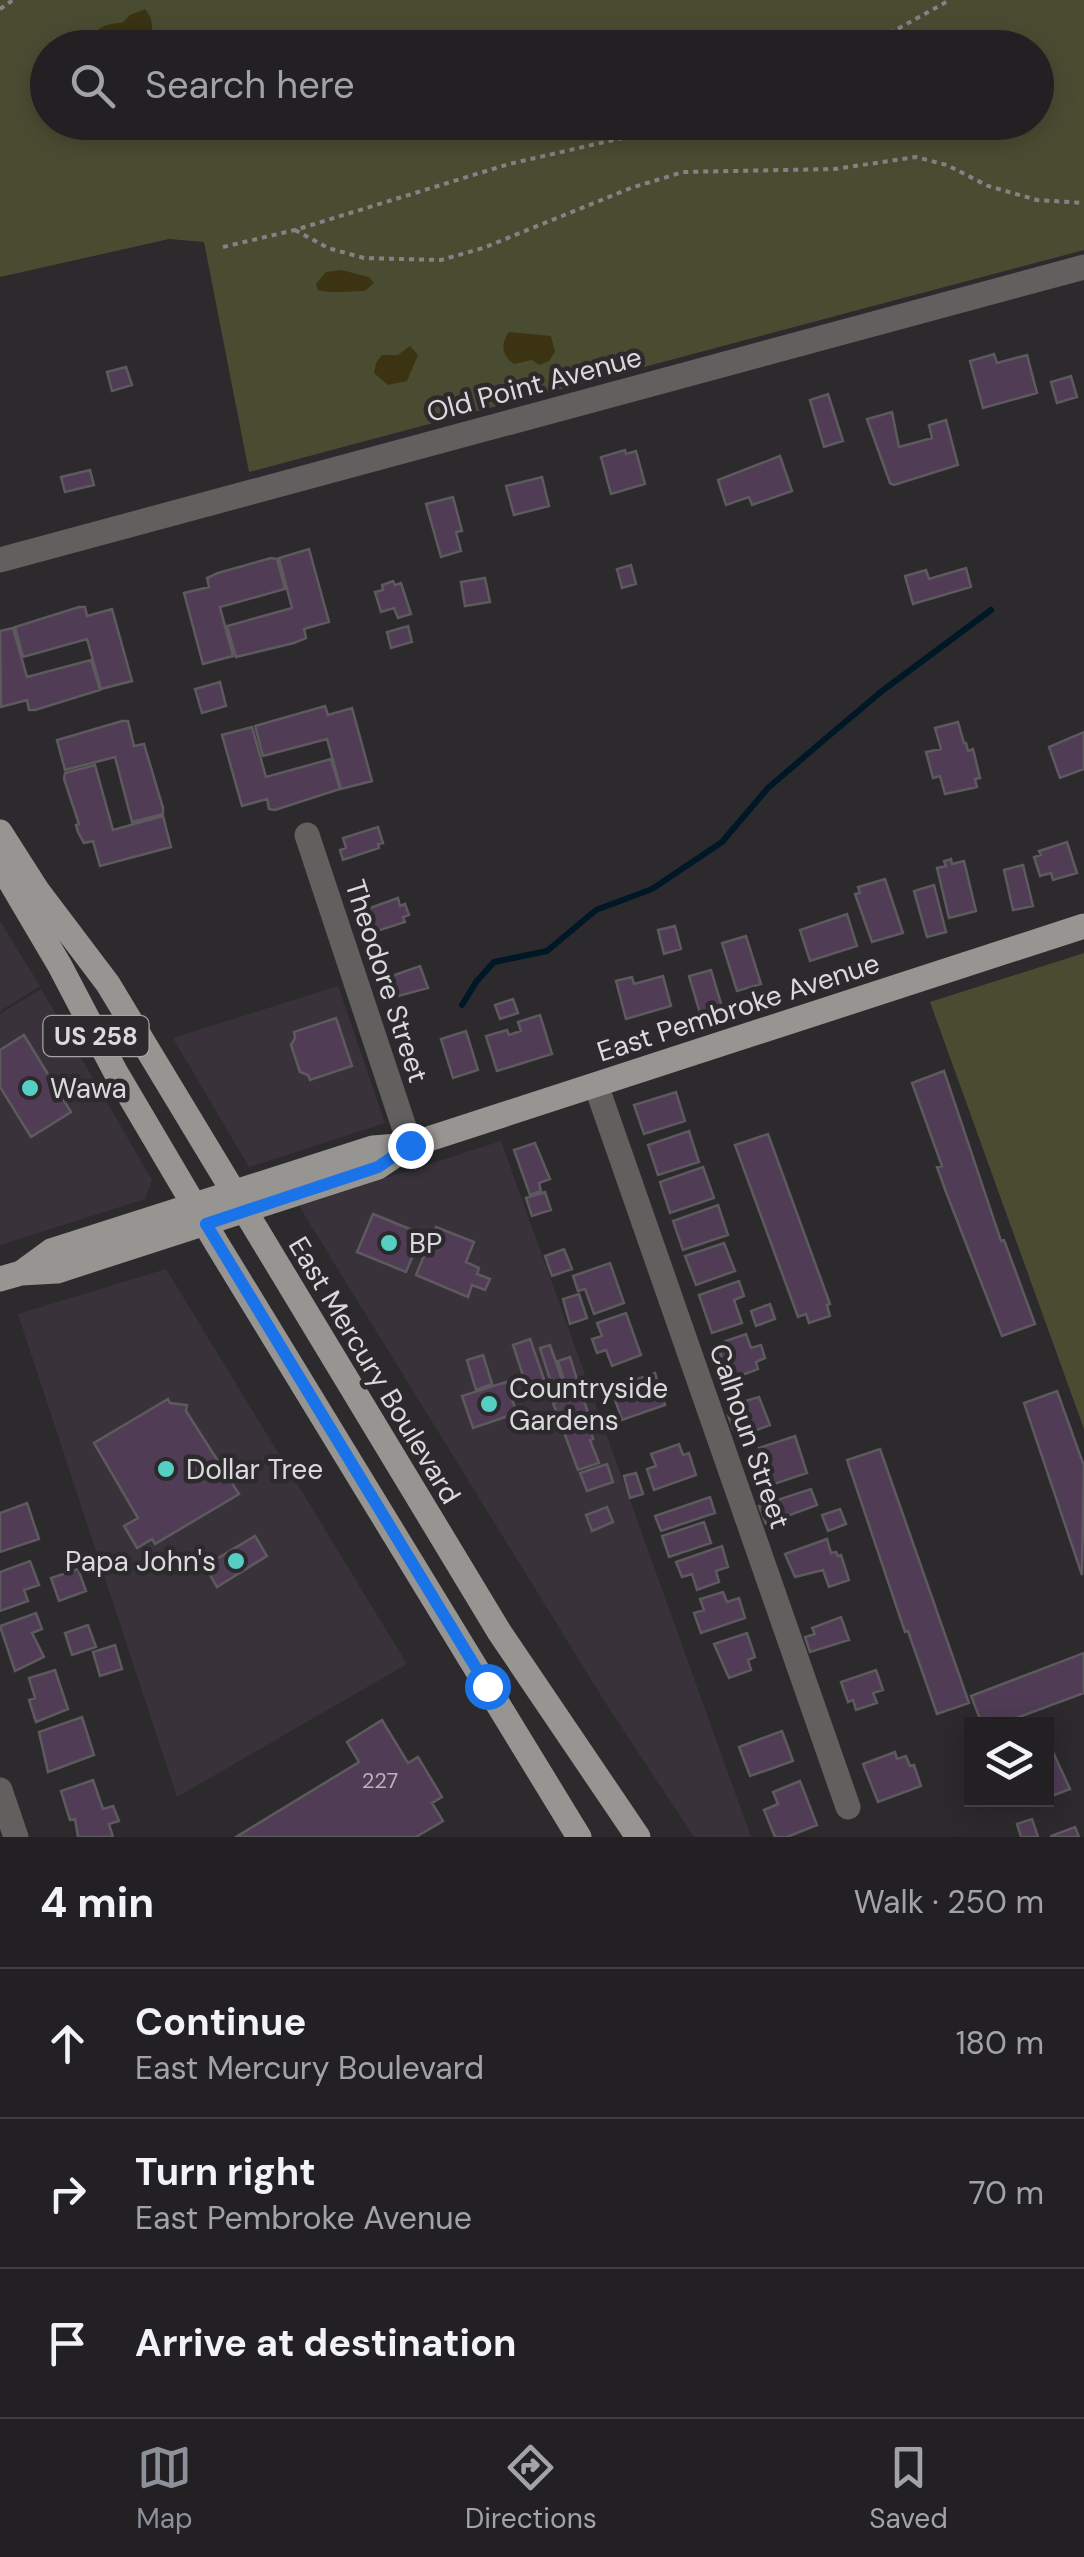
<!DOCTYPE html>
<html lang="en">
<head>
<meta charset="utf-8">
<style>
  :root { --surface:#222022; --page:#2e2d2f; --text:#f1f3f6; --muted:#a2a3a5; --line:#3f3e40; --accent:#8c9099 }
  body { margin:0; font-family:"DM Sans",sans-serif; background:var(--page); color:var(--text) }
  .controls { position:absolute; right:30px; bottom:30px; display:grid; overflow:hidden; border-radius:0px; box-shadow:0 5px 25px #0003 }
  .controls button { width:90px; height:90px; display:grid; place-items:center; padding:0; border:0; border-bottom:2px solid var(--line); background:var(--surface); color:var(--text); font:50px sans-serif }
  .stop { position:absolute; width:30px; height:30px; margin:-22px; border:8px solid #1a73e8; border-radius:50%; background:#fff }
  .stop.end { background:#1a73e8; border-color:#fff; box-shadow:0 2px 10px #0008 }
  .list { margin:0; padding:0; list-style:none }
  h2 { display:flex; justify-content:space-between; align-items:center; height:130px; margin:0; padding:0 40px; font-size:42px }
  h2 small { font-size:32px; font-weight:400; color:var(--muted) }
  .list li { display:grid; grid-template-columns:65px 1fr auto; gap:30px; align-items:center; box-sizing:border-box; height:150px; padding:0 40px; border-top:2px solid var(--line) }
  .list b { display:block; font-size:38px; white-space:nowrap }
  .list p { margin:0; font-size:32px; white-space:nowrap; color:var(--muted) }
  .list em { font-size:32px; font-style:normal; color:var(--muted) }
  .icon { flex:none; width:55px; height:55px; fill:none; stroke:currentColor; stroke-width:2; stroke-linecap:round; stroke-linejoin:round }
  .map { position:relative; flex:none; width:1084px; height:1837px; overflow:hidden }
  .search { position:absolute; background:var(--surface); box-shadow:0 5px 25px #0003; left:30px; right:30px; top:30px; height:110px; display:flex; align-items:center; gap:25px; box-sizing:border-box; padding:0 35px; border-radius:55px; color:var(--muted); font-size:38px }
  .sheet { height:580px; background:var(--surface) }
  nav { display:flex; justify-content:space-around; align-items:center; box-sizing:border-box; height:140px; border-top:2px solid var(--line); background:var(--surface); font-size:28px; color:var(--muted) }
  nav a { display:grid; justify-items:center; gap:5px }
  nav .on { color:var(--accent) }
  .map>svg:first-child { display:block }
  .built { fill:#39323b }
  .green { fill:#4a4c32; fill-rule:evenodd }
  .sand { fill:#3b3312 }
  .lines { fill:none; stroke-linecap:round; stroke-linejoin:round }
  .stream { stroke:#001726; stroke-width:6 }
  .building { fill:#503d55; stroke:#5d5a5e; stroke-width:2.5 }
  .path { stroke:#858286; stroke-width:4; stroke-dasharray:5 5; stroke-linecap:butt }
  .minor { stroke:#61605e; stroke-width:25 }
  .major { stroke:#969591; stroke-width:25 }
  .route { stroke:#1a73e8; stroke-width:12 }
  .poi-dot { fill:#56cec3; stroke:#2d2a2e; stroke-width:4 }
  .labels { text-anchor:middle; stroke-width:9; stroke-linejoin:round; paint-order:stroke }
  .number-label { font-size:22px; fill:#b8b2ba }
  .shield { fill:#2d2a2e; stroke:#a7a4a8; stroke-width:2.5 }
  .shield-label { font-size:25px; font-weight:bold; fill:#dbd9dc }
  .street-label { font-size:28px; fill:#dbd9dc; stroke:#2d2a2e }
  .poi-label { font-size:28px; fill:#dbd9dc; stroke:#2d2a2e; text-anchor:start }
</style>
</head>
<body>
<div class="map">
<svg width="1084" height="1837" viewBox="0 0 1084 1837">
  <rect width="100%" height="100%" fill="#2d2a2e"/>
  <path class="built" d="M0,921l40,65 -40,25z
    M338,986l47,137 -136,44 -76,-129z
    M41,989l111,191 -7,19 -145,46v-231z
    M501,1141l250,696h-57l-89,-135 -306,-496z
    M166,1269l241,395 -230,133 -159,-483z"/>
  <path class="green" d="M0,0h1084v250l-835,222 -45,-230 -35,-3 -169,38zM48,48h988v74h-988z
    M1084,953v476l-154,-427z"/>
  <path class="sand" d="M145,9c9,10 8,21 5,33l-7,5 -54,-2c4,-16 16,-22 33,-22l8,-8z
    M341,270l28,7 5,6 -9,8c-14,0 -35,3 -47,-1l-2,-6 10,-12z
    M509,332l42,4 4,16 -6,9 -10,4 -7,-5 -18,4c-12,-8 -14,-20 -5,-32z
    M410,346l8,9 -11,26 -19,4 -14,-12 2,-10 6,-8h16z"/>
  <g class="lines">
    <path class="stream" d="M462,1005l14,-23 18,-20 53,-11 49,-41 56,-21 70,-47 46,-54 50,-43 64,-54 109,-81"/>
  </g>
  <path class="building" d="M994,354l3,9 30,-8 10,38 -54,15 -13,-47z
    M126,367l6,18 -20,6 -5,-19z
    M1071,376l6,21 -20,6 -6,-21z
    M828,394l15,47 -19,6 -14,-47z
    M892,412l7,35 33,-9 -3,-13 17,-5 12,45 -64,20 -4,-2 -23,-64z
    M625,450l1,4 10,-3 9,33 -34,10 -10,-37z
    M780,456l12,35 -40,14 -3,-8 -23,8 -8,-25z
    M90,470l4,15 -29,7 -4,-15z
    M542,477l7,29 -35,9 -8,-29z
    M453,497l9,34 -6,1 5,19 -20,6 -15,-53z
    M309,549l20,73 -25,7 2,9 -12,5 -58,14 -9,-31 65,-18 -13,-50z
    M271,558l6,1 8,30 -65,18 13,49 -30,8 -19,-71 25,-6 -2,-9 11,-5z
    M631,565l5,19 -14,4 -5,-19z
    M966,568l5,19 -58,17 -8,-28 21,-6 3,9z
    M485,578l5,24 -25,4 -4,-24z
    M393,581l2,4 6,-2 10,31 -13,4 -4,-10 -13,4 -6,-20 8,-2 -1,-5z
    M79,607h6l2,9 25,-7 20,72 -31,8 -14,-50 -64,18 -8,-30z
    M408,626l4,16 -21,6 -4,-16z
    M13,628l14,49 64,-17 9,30 -65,20h-6l-2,-10 -26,7 -1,-76z
    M220,682l6,24 -24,7 -7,-24z
    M325,706l3,9 24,-7 20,73 -31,8 -14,-50 -64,17 -8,-30z
    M122,721h6l6,25 10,-2 19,64v6l-31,8 -17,-65 -50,13 -8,-30z
    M958,722l6,21h2l2,8 5,-2 7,29 -5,1 2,8 -32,7 -5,-18 -7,2 -7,-26 15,-3 -6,-21z
    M252,727l14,50 65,-18 9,30 -65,21 -6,-1 -2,-10 -25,7 -20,-71z
    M1084,732v37l-24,9 -11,-31z
    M95,765l18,65 50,-14 8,31 -71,19 -7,-25 -9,2 -6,-11 -2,-7 3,-1 -15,-45 1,-6z
    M378,827l5,16 -5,1 1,4 -36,12 -3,-10 6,-2 -3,-10z
    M1067,842l10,31 -24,7 -2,-7 -11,3 -6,-19 7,-2 -2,-4z
    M951,859l1,5 12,-3 12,50 -27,7 -12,-50 9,-2 -2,-5z
    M1023,865l10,41 -20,4 -9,-40z
    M885,879l18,54 -31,9 -17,-48 5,-1 -2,-6z
    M934,885l12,47 -19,5 -13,-46z
    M398,898l2,8 5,-2 4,11 -6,2 2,5 -31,10 -1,-3 -6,2 -3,-11 5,-2 -2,-9z
    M847,914l10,32 -47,15 -10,-31z
    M675,926l6,23 -17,5 -6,-24z
    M746,936l15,48 -24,7 -15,-48z
    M420,966l8,22 -37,10 -4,-11 6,-2 -4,-8z
    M711,970l11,37 -22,6 -11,-37z
    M663,976l8,30 -45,13 -10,-38 16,-4 2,7z
    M513,999l5,14 -18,6 -5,-14z
    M540,1015l12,39 -55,17 -11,-35 21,-6 2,5 12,-4 -3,-9z
    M336,1018l16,48 -42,14 -2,-5 -8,-3 -9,-27 4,-7 -1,-6z
    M466,1031l12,39 -25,8 -12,-39z
    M24,1035l47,77 -40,25 -31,-50v-37z
    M944,1071l57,170 3,-1 31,84 -33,12 -56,-144 -9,-25 5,-1 -30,-83z
    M676,1092l9,29 -41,13 -10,-29z
    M689,1131l10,31 -41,13 -10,-30z
    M768,1134l62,170 -3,1 3,11 -21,7 -3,-9 -8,3 -63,-172z
    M535,1143l15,36 -11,4 2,8 -11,4 -16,-45z
    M703,1167l11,31 -44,15 -10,-31z
    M545,1192l6,18 -19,6 -6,-18z
    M718,1205l10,30 -45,15 -10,-29z
    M373,1214l49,20 -16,38 -49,-20z
    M436,1227l38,15 -8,20 13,6 -2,6 13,5 -5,11 -13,-5 -4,12 -52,-22z
    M724,1243l11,28 -39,14 -11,-29z
    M564,1249l8,20 -20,7 -7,-20z
    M610,1263l14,40 -30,11 -9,-25 -7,2 -5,-15z
    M739,1281l5,15 -10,4 8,23 -30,10 -13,-38z
    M579,1294l8,24 -17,6 -7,-25z
    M770,1304l5,15 -19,7 -5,-15z
    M626,1313l15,42 -29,11 -6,-16 -9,3 -5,-14 10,-3 -5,-13z
    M746,1334l5,14 10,-3 4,13 -9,4 2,7 -29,11 -12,-36z
    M530,1339l18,52 -18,6 -17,-52z
    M550,1345l15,43 -11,4 -14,-44z
    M483,1355l9,29 -16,6 -9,-30z
    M570,1357l8,26 -12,4 -8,-26z
    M655,1373l10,32 -43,15 -11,-32z
    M506,1382l11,31 -44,15 -11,-32z
    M1057,1391l27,75 -2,109 -58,-172z
    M581,1393l11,30h-3l4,16 -3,1 9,23 -21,7 -25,-67z
    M759,1397l11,28 -29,11 -3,-9 -5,2 -5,-14 19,-9 -2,-5z
    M168,1399l2,4 17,2 -1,6 53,83 -84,50 -3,-5 -15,9 -13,-22 14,-8 -44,-75z
    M795,1436l12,37 -33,11 -15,-36z
    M679,1444l4,11 6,-2 7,22 -42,15 -7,-21 9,-3 -5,-12z
    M880,1449l89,254 -32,11 -29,-83 -3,1 -58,-172z
    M607,1464l6,18 -26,9 -7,-18z
    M636,1473l7,21 -13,4 -6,-22z
    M811,1489l6,16 -51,19 -7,-18z
    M710,1497l5,16 -54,18 -6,-15z
    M27,1503l12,36 -39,13v-39z
    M607,1507l6,15 -21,9 -6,-16z
    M840,1509l6,15 -18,7 -6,-16z
    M704,1522l7,21 -42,14 -7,-21z
    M255,1536l12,20 -50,31 -12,-21z
    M827,1539l4,14 5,-1 2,4 3,-1 8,25 -20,7 -6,-17 -28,7 -10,-23z
    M722,1546l6,21 -12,4 3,11 -22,8 -5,-16 -10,3 -6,-15z
    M30,1561l9,24 -15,5 4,11 -28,10v-39z
    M78,1569l8,22 -27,10 -8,-23z
    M723,1592l4,10 12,-4 6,20 -44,15 -7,-20 10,-3 -4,-11z
    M36,1613l6,16 -10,4 12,24 -29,14 -15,-45z
    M841,1617l8,23 -39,12 -5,-15 10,-3 -3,-6z
    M88,1625l8,22 -24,8 -7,-22z
    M747,1633l8,24 -7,3 3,10 -22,8 -15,-34z
    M115,1645l7,24 -22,7 -7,-24z
    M1084,1653v40l-84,31h-18l-11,-28z
    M55,1670l13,39 -32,13 -7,-22 6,-2 -6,-20z
    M876,1670l7,20 -10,3 4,10 -21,7 -3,-10 -5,2 -7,-20z
    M82,1717l12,38 -46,17 -9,-40z
    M382,1720l26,43 10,-6 24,40 -10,6 11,18 -27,16h-180l123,-75 -12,-20z
    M782,1731l11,30 -43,15 -11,-29z
    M895,1752l2,7 9,-3 4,10 4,-1 7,21 -43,16 -15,-38z
    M1053,1752l17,37 -23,9 -1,-44z
    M93,1780l10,29 10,-3 6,15 -10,3 4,13h-35l-3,-18 -5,1 -9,-29z
    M800,1781l17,44 -30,12h-12l-11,-27 14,-6 -5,-12z
    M1032,1819l6,18h-17l-4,-13z
    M1075,1827l4,10h-28v-1z"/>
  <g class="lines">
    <path class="path" d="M0,9l13,-9
      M863,48l87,-48
      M295,230l33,18 36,10 77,2 42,-12 148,-60 52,-16 152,-3 81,-12 31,8 41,21 49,14 47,3
      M223,247l72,-17 214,-66 183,-42"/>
    <path class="minor" d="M0,560l1084,-293
      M307,835l103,310
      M596,1085l252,722
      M0,1790l16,47"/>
    <path class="major" d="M0,832l37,58 71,94 392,649 138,204
      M0,864l60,102 55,105 102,173 362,593
      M21,1273l30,-22 322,-103 37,-3 674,-219
      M0,1279l21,-6 36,-2 321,-104 32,-22"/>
  </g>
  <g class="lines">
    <path class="route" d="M410,1145l-32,22 -172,57 281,462"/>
  </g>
  <g class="poi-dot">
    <circle cx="30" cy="1088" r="10"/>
    <circle cx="389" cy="1243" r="10"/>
    <circle cx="489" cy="1404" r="10"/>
    <circle cx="166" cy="1469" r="10"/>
    <circle cx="236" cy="1561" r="10"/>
  </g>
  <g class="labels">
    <g class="number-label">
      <text x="380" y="1788">227</text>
    </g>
    <rect class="shield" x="43.5" y="1016" width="105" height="40" rx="8"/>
    <g class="shield-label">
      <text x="96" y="1045">US 258</text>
    </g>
    <g class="street-label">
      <text transform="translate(534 384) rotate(-15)" y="10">Old Point Avenue</text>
      <text transform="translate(387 981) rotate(72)" y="10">Theodore Street</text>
      <text transform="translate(738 1007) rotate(-18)" y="10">East Pembroke Avenue</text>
      <text transform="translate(375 1370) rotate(59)" y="10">East Mercury Boulevard</text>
      <text transform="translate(750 1436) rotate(71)" y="10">Calhoun Street</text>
    </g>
    <g class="poi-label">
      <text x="50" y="1098">Wawa</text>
      <text x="409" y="1253">BP</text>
      <text x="509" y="1398">Countryside<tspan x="509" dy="32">Gardens</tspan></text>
      <text x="186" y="1479">Dollar Tree</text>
      <text x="216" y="1571" text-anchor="end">Papa John's</text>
    </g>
  </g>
</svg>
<div class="controls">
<button><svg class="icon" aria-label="layers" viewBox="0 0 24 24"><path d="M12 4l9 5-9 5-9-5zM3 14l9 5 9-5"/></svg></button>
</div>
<div class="stop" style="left:487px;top:1686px"></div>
<div class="stop end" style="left:410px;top:1145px"></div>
<div class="search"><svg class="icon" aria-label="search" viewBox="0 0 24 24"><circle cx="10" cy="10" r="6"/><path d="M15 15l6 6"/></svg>Search here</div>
</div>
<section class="sheet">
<h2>4 min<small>Walk · 250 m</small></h2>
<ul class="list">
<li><svg class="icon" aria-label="ahead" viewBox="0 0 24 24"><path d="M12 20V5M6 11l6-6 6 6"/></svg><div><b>Continue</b><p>East Mercury Boulevard</p></div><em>180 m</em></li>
<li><svg class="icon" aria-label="right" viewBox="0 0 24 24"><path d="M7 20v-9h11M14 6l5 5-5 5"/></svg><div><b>Turn right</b><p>East Pembroke Avenue</p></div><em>70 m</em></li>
<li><svg class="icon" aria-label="arrive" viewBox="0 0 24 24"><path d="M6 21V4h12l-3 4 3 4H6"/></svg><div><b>Arrive at destination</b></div></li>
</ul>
</section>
<nav>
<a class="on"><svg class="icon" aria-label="map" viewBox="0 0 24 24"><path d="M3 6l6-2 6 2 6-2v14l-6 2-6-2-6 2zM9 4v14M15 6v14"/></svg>Map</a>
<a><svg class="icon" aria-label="directions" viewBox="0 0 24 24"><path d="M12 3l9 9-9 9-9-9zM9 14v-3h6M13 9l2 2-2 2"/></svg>Directions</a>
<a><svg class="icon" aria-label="saved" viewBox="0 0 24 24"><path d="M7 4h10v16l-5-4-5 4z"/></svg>Saved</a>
</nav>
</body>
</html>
